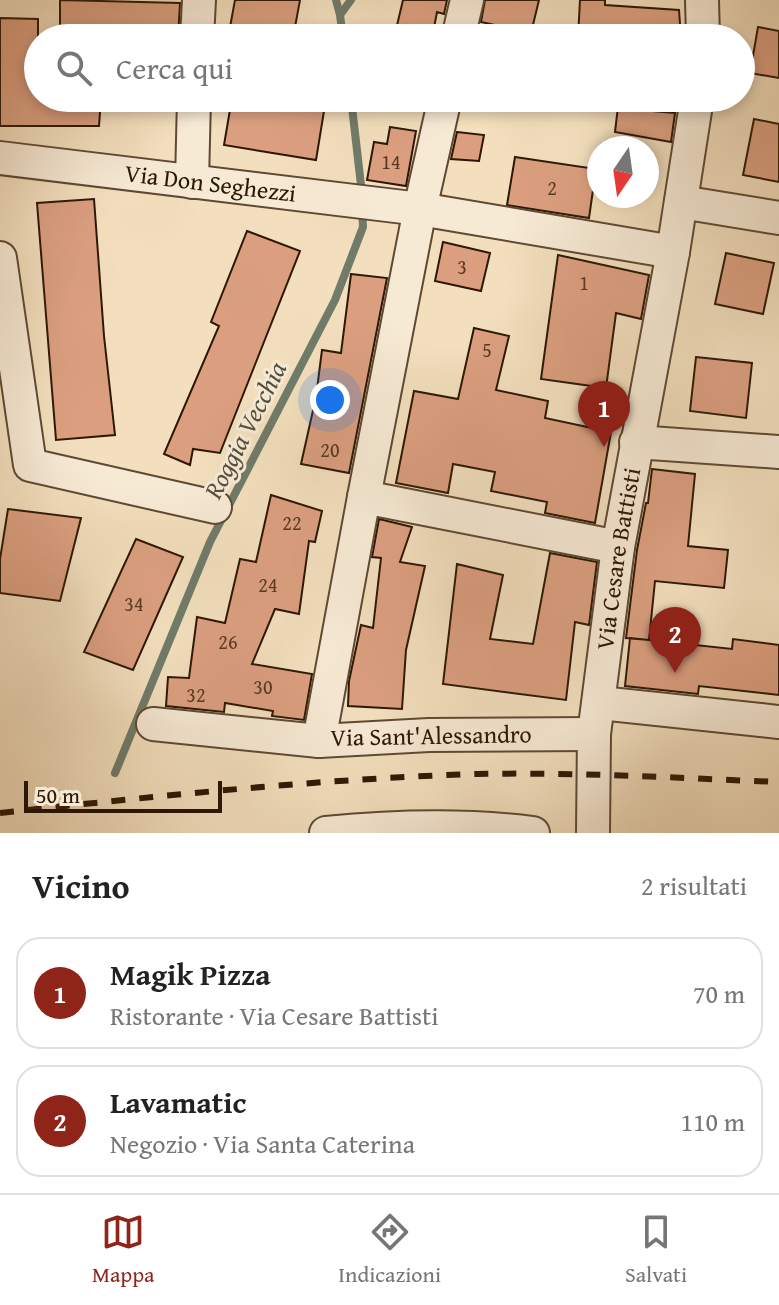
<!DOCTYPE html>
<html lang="it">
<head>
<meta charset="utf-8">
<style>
  :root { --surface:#fff; --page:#f6f6f6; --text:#222; --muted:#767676; --line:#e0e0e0; --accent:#8f2418 }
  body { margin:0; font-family:"Gentium Book Plus",serif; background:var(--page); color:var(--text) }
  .compass { position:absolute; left:587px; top:136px; width:72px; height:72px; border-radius:50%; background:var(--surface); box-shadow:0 4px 12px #0003; rotate:193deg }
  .scale { position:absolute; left:24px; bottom:20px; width:198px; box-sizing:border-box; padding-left:8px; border:4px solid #2e1705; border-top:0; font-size:22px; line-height:28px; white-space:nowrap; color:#2e1705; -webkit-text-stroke:6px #f7ead5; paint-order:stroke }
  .you { position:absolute; left:330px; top:400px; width:28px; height:28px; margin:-20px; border:6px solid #fff; border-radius:50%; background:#1a73e8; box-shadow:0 0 0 12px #1a73e833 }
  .badge { display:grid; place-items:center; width:52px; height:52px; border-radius:50%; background:var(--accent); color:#fff; font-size:26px; font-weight:700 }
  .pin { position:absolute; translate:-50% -66px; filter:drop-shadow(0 2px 4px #0008) }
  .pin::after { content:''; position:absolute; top:42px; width:28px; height:24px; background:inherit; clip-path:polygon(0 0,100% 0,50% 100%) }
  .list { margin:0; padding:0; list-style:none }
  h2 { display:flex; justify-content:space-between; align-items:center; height:104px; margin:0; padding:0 32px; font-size:34px }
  h2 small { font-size:26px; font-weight:400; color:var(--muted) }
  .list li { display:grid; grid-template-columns:52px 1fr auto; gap:24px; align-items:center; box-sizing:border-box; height:112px; margin:0 16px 16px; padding:0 16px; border:2px solid var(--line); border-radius:24px }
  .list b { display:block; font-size:30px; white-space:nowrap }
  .list p { margin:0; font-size:26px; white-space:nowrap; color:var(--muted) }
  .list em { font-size:26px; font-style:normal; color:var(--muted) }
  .icon { flex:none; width:44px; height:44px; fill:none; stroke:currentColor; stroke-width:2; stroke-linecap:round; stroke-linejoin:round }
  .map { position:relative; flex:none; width:779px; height:833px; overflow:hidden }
  .search { position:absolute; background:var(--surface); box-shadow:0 4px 12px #0003; left:24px; right:24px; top:24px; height:88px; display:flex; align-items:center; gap:20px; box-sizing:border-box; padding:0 28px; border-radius:44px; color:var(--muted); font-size:30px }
  .sheet { height:360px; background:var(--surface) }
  nav { display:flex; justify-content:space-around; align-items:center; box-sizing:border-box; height:112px; border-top:2px solid var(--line); background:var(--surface); font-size:22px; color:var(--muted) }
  nav a { display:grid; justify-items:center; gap:4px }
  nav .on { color:var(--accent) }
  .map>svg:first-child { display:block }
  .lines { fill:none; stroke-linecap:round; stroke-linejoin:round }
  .stream { stroke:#707b6a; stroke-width:8 }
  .building { fill:#db9f80; stroke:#2e1705; stroke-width:2 }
  .street-casing { stroke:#5f4933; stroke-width:36 }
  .street { stroke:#f7ead5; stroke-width:32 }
  .rail { stroke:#2e1705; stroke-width:6; stroke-dasharray:14 14; stroke-linecap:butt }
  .labels { text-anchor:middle; stroke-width:6; stroke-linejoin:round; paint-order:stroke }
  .number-label { font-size:20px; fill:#593924 }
  .street-label { font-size:24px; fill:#2e1705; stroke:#f7ead5 }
  .water-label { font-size:26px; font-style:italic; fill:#545140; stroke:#f7ead5 }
</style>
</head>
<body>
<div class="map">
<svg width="779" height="833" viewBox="0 0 779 833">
  <rect width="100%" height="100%" fill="#f3dfbe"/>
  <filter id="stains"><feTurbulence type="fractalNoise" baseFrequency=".0025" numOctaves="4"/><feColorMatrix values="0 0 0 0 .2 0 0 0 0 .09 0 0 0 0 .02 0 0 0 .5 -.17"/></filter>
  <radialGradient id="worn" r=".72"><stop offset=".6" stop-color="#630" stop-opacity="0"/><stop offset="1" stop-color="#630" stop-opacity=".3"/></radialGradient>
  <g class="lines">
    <path class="stream" d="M336,0l4,15
      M343,38l-3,-23 11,-15
      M351,98l11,96
      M115,773l95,-231 125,-242 28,-73 -1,-19"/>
  </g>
  <path class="building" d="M60,0l120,3 -2,35 -118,-6z
    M235,0h65l-7,38h-65z
    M403,0h44l-3,14 -7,-2 -5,26h-38z
    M485,0h54l-8,33 -50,-11z
    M580,0h25v5l74,5 2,28h-103z
    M0,18l38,1v79h63l-2,28h-99z
    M758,27l21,4v47l-29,-5z
    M232,98h46l47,7 -9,55 -92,-15z
    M619,98l34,4v9l22,2 -4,29 -56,-10z
    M754,119l25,5v58l-36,-7z
    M390,127l26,4 -10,55 -39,-6 7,-38 13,2z
    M457,132l27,3 -5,26 -28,-2z
    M515,157l81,12 -7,49 -82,-13z
    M94,199l10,137 11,99 -59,5 -19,-237z
    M247,231l53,20 -80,202 -27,-4 -3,16 -26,-11 55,-128 -8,-4z
    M443,242l47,11 -9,38 -46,-10z
    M726,253l48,10 -11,51 -48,-10z
    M558,255l91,20 -8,44 -25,-6 -10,75 -65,-9z
    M351,274l36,4 -38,195 -48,-9 15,-67 6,-47 19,3z
    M474,328l35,8 -13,54 52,11 -3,17 66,14 -16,91 -50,-10 2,-11 -56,-11 4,-19 -42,-8 -5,29 -52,-10 18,-92 44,8z
    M696,357l56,6 -6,55 -56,-7z
    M652,469l43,5 -7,72 40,4 -4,38 -69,-7 -6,59 -23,-2 11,-88 9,-47h2z
    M271,495l51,16 -7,31 -6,-1 -10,73 -24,-5 -23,55 60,10 -8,46 -32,-4 1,-5 -48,-8 -1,9 -58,-6 2,-29 21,1 8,-61 28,6 15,-64 16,3z
    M8,509l73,9 -21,83 -60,-8v-34z
    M379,519l33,8 -12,35 25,4 -19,84 -4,59 -54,-3 1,-25 12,-56 12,3 8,-70 -9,-1z
    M136,539l47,18 -50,113 -49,-18z
    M550,553l47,9 -8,63 -14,-3 -9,78 -123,-16 14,-120 46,11 -13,64 43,5z
    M630,638l102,11 1,-10 46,6v50l-80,-9 -1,8 -73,-8z"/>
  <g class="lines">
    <defs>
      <g id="street">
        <path d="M702,0l1,38"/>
        <path d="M197,38l2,-38"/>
        <path d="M458,38l9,-38"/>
        <path id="s1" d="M0,158l420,51 253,43"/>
        <path d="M192,182l2,-84"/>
        <path d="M681,202l98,16"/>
        <path d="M0,258l30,207 185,42"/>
        <path d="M636,442l143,10"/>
        <path d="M364,497l56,-288 25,-111"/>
        <path d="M600,703l179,19"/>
        <path d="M153,724l166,17"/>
        <path d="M594,734l-165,1 -110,6 45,-244 254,50"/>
        <path d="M326,833c70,-7 137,-9 207,0"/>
        <path id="s2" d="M593,833l1,-99 24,-187 55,-295 24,-154"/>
      </g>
    </defs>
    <use href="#street" class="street-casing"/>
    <use href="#street" class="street"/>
    <path class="rail" d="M0,813c158,-17 318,-34 477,-39 101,-2 201,4 302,8"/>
  </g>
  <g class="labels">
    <g class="number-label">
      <text x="391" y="169">14</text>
      <text x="552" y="195">2</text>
      <text x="462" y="274">3</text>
      <text x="584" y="290">1</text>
      <text x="487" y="357">5</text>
      <text x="330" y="457">20</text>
      <text x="292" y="530">22</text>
      <text x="268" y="592">24</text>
      <text x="134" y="611">34</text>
      <text x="228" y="649">26</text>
      <text x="263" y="694">30</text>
      <text x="196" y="702">32</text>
    </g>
    <g class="street-label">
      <text dy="8" stroke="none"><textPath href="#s1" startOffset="212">Via Don Seghezzi</textPath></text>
      <text dy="8" stroke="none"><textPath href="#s2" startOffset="276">Via Cesare Battisti</textPath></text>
      <text transform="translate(431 736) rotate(-1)" y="8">Via Sant'Alessandro</text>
    </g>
    <g class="water-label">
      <text transform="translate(245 430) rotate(-63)" y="9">Roggia Vecchia</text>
    </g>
  </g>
  <rect width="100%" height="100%" filter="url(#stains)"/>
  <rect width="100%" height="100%" fill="url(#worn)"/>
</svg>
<svg class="compass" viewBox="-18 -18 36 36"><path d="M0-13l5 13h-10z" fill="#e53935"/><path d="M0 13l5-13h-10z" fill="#767676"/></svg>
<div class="scale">50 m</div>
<div class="you"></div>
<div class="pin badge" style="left:604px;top:447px">1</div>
<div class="pin badge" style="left:675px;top:673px">2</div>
<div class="search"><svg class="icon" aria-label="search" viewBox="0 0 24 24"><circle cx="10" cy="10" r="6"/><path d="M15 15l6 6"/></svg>Cerca qui</div>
</div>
<section class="sheet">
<h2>Vicino<small>2 risultati</small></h2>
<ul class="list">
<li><span class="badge">1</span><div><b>Magik Pizza</b><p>Ristorante · Via Cesare Battisti</p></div><em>70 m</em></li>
<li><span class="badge">2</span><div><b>Lavamatic</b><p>Negozio · Via Santa Caterina</p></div><em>110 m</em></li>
</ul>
</section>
<nav>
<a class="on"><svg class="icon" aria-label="map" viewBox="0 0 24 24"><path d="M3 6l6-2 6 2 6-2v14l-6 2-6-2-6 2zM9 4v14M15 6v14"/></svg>Mappa</a>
<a><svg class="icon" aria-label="directions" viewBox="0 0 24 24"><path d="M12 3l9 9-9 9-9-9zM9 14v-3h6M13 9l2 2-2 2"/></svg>Indicazioni</a>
<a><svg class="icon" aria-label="saved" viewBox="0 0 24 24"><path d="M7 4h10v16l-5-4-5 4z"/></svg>Salvati</a>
</nav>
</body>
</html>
